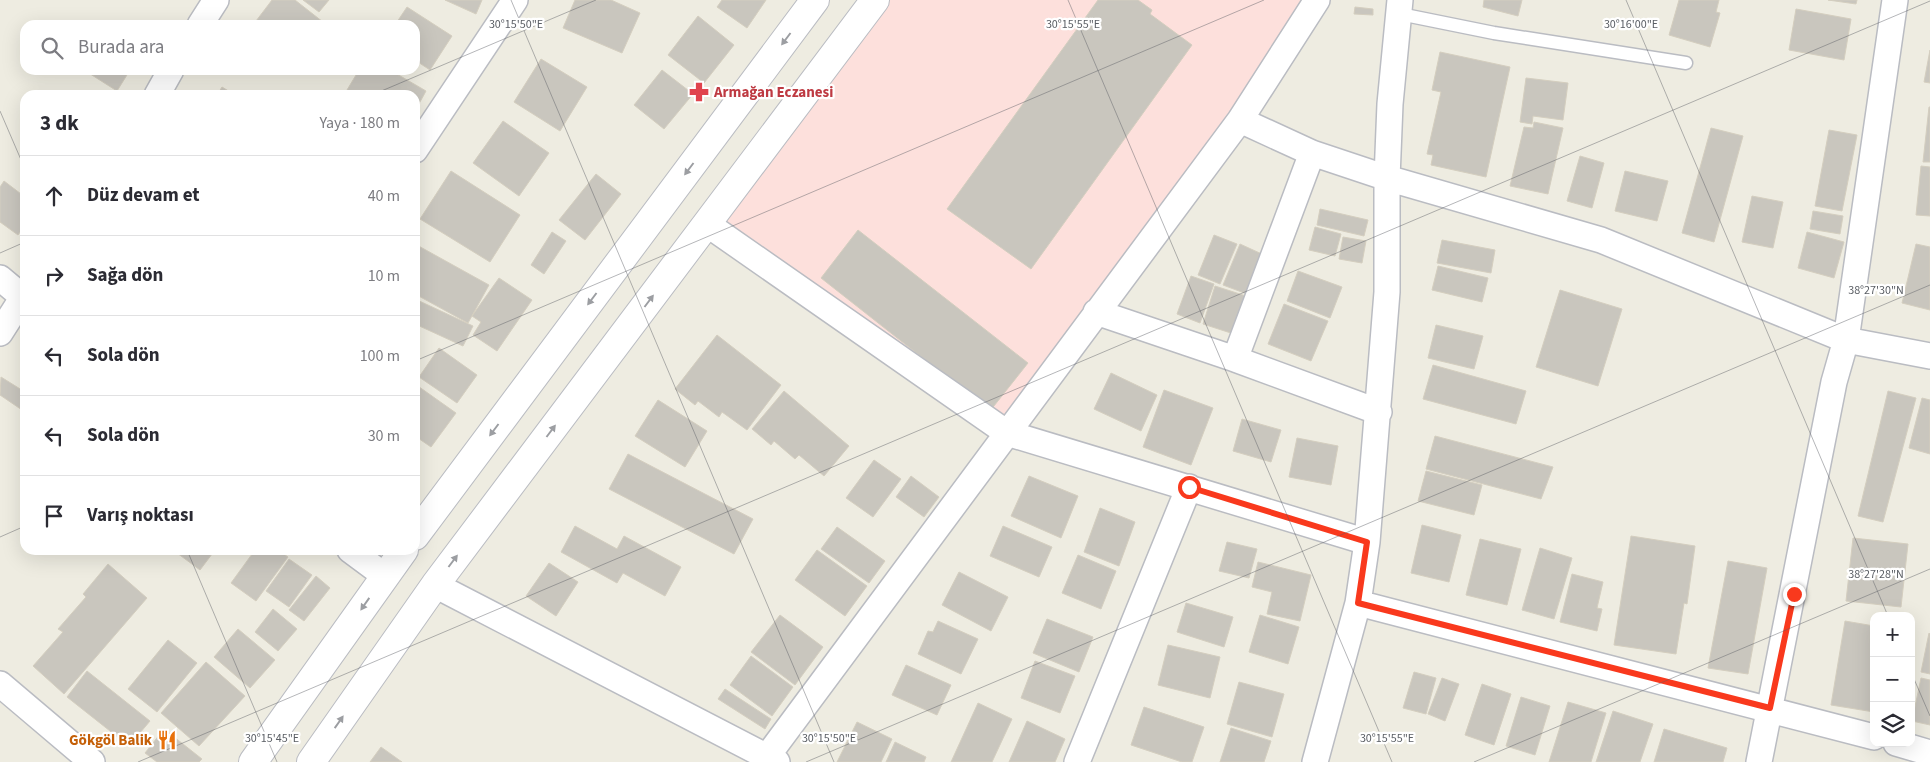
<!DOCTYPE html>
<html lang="tr">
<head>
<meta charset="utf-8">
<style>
  :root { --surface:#fff; --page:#f2f2f3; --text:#2b2b33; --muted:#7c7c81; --line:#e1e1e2 }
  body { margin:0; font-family:"Source Sans 3",sans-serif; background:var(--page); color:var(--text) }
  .controls { position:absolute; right:15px; bottom:15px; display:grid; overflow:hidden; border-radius:10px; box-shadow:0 5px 20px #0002 }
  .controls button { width:45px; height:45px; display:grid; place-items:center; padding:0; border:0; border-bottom:1px solid var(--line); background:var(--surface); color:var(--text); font:25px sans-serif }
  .stop { position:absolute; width:15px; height:15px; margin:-11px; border:4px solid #f9391d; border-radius:50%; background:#fff }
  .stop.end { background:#f9391d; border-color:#fff; box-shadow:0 1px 5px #0008 }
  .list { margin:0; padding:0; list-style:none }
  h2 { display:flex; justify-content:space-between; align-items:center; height:65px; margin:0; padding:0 20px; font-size:21px }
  h2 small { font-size:16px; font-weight:400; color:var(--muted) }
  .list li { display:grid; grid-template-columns:32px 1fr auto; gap:15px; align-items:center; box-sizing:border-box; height:80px; padding:0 20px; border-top:1px solid var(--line) }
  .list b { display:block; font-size:19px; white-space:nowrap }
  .list em { font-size:16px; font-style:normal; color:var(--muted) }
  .icon { flex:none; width:28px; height:28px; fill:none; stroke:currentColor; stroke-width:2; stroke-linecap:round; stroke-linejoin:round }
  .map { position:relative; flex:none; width:1930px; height:762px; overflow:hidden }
  .search { position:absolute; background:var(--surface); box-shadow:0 5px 20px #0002; left:20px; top:20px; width:400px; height:55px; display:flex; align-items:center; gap:12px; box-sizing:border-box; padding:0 18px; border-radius:15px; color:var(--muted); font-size:19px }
  .panel { position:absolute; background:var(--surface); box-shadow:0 5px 20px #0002; left:20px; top:90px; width:400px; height:465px; border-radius:15px }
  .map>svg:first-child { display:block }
  .medical { fill:#fde0dc }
  .building { fill:#c9c6be; stroke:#d4cebf }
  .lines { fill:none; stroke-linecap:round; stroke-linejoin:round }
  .service-casing { stroke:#babcc2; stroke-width:15 }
  .minor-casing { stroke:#babcc2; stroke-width:28 }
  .tertiary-casing { stroke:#babcc2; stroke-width:30 }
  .service { stroke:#fff; stroke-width:12 }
  .minor { stroke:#fff; stroke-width:25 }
  .tertiary { stroke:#fff; stroke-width:28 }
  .oneway { fill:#9c9ea2 }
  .route { stroke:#f9391d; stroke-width:6 }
  .ticks { fill:none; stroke:#5a5e64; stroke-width:1; stroke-opacity:0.45 }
  .labels { text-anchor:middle; stroke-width:4.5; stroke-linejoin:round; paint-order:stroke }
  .health-label { font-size:15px; font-weight:bold; fill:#be3a42; stroke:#fff; text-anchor:start }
  .food-label { font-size:15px; font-weight:bold; fill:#c56008; stroke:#fff; text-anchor:end }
  .ticks-label { font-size:12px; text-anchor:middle; fill:#5a5e64; stroke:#fff; stroke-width:4.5; stroke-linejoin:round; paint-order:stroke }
</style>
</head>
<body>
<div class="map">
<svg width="1930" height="762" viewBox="0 0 1930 762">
  <rect width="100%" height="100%" fill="#eeece1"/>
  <path class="medical" d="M875,0h441l-309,433 -300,-209z"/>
  <path class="building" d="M272,0h23l28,22 -2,3h-68z
    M303,0h26l-10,12z
    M445,0h37l-6,14z
    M575,0h36l29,13 -18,40 -59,-25z
    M722,0h44l-19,28 -30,-21z
    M1098,0h40l14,10 -2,4 42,31 -161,224 -84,-60z
    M1484,0h38l-4,16 -35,-9z
    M1679,0h40l-3,12 4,1 -10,34 -41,-12z
    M1828,0h29l-1,4z
    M407,7l45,29 -22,34 -15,-10v-35h-20z
    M1355,7l18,2v6l-19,-1z
    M1796,9l55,10 -7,41 -55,-10z
    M698,16l36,29 -30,38 -36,-28z
    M1930,50v33l-6,-1z
    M1440,52l70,15 -24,110 -55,-12 2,-10 -6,-1 14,-62 -9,-2z
    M541,59l46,28 -27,44 -46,-29z
    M84,70h46l-13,21z
    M359,70h31l36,21 -11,20v-16h-71z
    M662,70l31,24 -29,35 -30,-24z
    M1526,78l42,5 -5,37 -30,-4 -1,8 -12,-2z
    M222,87l13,8h-18z
    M1929,107h1v55h-7z
    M503,121l46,32 -30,43 -46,-33z
    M1534,122l29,6 -15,66 -38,-8 14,-59 9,1z
    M1711,128l32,8 -29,106 -32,-9z
    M1829,130l28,5 -15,76 -27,-5z
    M1580,156l24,7 -12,45 -25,-7z
    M1921,166l9,1v49l-14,-1z
    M451,171l69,44 -30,47 -70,-43z
    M1625,171l43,10 -11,40 -42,-10z
    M596,174l25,20 -36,46 -26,-20z
    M4,181l21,16v28l-7,10 -18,-13v-35z
    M1752,196l31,6 -10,46 -31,-6z
    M1320,209l48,11 -4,16 -47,-11z
    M1813,211l30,5 -3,18 -30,-5z
    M1315,227l26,7 -6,22 -26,-6z
    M858,230l170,133 -38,48 -169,-133z
    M552,232l14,9 -22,33 -13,-9z
    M1807,232l37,10 -10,36 -36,-10z
    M1214,235l23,9 -17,40 -22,-9z
    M1343,237l23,4 -4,22 -23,-4z
    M1442,240l53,10 -4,23 -54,-10z
    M415,244l74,41 -21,38 -53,-29z
    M1240,244l24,11 -17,39 -24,-9z
    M1916,244l14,3v63l-28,-7z
    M1438,266l50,12 -6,24 -50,-12z
    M1298,271l44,16 -12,31 -43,-17z
    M1191,276l23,8 -14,39 -23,-9z
    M499,278l33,22 -35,51 -24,-16 8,-13 -9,-6z
    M1215,286l34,11 -12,38 -34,-11z
    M1560,290l62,19 -24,77 -62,-19z
    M415,299l58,27 -10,20 -48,-22z
    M1284,304l44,17 -17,40 -43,-17z
    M1436,325l47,11 -9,33 -46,-11z
    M717,335l64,50 -34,45 -25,-18 -3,5 -21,-16 -3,4 -20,-16z
    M439,348l38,27 -20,28 -38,-26z
    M1433,365l93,26 -10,33 -93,-25z
    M1111,373l46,22 -16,36 -47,-22z
    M1,377l24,15v20l-25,-17z
    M415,384l41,29 -25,34 -16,-11z
    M1164,390l49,18 -22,57 -48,-18z
    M784,391l65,55 -25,30 -25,-21 -4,4 -21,-18 -3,4 -19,-16z
    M1888,391l28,7 -33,124 -25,-6z
    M1922,398l8,2v54l-21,-6z
    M658,400l49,31 -22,36 -50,-31z
    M1242,419l39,11 -10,32 -38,-11z
    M1435,436l118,31 -12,32 -115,-30z
    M1297,438l41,8 -7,39 -42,-8z
    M628,454l125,65 -19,35 -125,-65z
    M874,460l27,19 -28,38 -27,-19z
    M1426,471l56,14 -8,30 -56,-14z
    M911,476l28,21 -15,20 -28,-20z
    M1029,476l49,20 -17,42 -50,-22z
    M1100,508l35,14 -16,44 -35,-14z
    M1422,525l39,10 -12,47 -38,-9z
    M575,526l42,23 7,-13 57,31 -16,29 -42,-23 -6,10 -56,-31z
    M1003,526l49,21 -13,30 -49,-21z
    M837,527l48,34 -16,22 -48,-34z
    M1631,536l64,10 -8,58 -3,-1 -8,51 -62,-9z
    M1853,538l55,6 -7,63 -55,-6z
    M1480,539l41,10 -14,56 -41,-10z
    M1227,542l30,7 -8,29 -30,-7z
    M1540,548l32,10 -18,61 -32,-9z
    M173,550h42l-15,20z
    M255,550h23l10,7 -32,44 -25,-18z
    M817,550l50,36 -22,30 -50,-36z
    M1078,555l38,16 -15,38 -39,-16z
    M289,559l23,16 -23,32 -23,-16z
    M1728,561l39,7 -19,106 -40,-6z
    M1258,562l53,13 -11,46 -33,-7 5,-22 -20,-5z
    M549,563l29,19 -22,34 -30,-20z
    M108,564l39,34 -83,96 -31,-28 30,-34 -5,-3 28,-32 -3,-3z
    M959,572l49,25 -17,34 -49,-26z
    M1572,574l31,8 -6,26 5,1 -5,22 -37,-9z
    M316,576l14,12 -26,33 -15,-11z
    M1186,603l47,14 -9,30 -47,-15z
    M273,609l24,20 -19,22 -23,-19z
    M780,615l43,32 -28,38 -44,-33z
    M1260,615l39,12 -11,37 -39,-12z
    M1047,619l46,18 -14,35 -46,-19z
    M938,621l40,18 -17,35 -43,-20 10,-23 5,1z
    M1845,621l29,5v86l-43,-7z
    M238,629l37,31 -25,28 -36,-31z
    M1929,633l1,1v40l-9,-2z
    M168,640l29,23 -40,49 -29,-23z
    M1168,645l52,12 -10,41 -52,-13z
    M751,656l42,31 -21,29 -42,-31z
    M1035,661l40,15 -15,37 -39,-15z
    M206,662l39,34 -46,50 -38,-33z
    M906,665l45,20 -14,30 -45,-20z
    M87,671l63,50 -21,25 -62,-49z
    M1414,672l22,6 -10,36 -23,-6z
    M1442,678l17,6 -14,37 -17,-7z
    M1921,678l9,2v45l-18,-4z
    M1239,682l45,12 -12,43 -45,-13z
    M1482,684l29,10 -17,51 -29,-10z
    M725,689l46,30 -6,10 -47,-30z
    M1521,697l29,9 -15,49 -29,-9z
    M1568,702l38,11 -15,49h-42z
    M978,703l34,16 -20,43h-41z
    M1144,707l60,20 -12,35h-10l-51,-17z
    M1613,711l40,13 -13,38h-44z
    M1027,721l38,18 -10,23h-46z
    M857,722l35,17 -11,23h-44z
    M1231,728l40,13 -7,21h-44z
    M164,729l38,30 -3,3h-42l-12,-9z
    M1664,729l63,19 -4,14h-69z
    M895,742l31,15 -2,5h-38z
    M381,747l21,15h-32z"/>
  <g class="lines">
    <defs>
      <path id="service" d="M1400,14l94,19 192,30"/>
      <path id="minor" d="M200,25l16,-25
        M157,95l14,-25
        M1240,120l72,33 75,25 214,62 245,100 84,16
        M415,150l100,-150
        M707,224l300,209 360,109
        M0,278l25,21
        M1096,312l139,47 144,53
        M0,333l23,-36
        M1235,359l77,-206
        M350,550l35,26
        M435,585l342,177
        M1358,603l516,134
        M0,684l92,78
        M1896,743l34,10
        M763,762l477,-642 77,-120
        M1077,762l112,-275
        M1315,762l43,-159 9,-61 20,-250v-114l3,-74 10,-104
        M1759,762l75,-380 12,-42 49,-340"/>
      <path id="tertiary" d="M415,536l400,-536
        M253,762l151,-212
        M311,762l124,-177 440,-585"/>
    </defs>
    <use href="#service" class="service-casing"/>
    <use href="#minor" class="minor-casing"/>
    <use href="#tertiary" class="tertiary-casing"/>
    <use href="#service" class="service"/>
    <use href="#minor" class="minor"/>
    <use href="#tertiary" class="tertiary"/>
  </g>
  <defs><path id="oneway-solid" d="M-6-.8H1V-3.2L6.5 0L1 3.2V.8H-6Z" transform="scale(1.25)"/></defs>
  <g class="oneway">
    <use href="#oneway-solid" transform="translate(786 39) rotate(127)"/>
    <use href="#oneway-solid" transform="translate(689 169) rotate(127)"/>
    <use href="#oneway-solid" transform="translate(592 299) rotate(127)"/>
    <use href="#oneway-solid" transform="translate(649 301) rotate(-53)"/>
    <use href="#oneway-solid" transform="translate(494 430) rotate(127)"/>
    <use href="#oneway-solid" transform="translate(551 431) rotate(-53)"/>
    <use href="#oneway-solid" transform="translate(453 561) rotate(-53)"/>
    <use href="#oneway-solid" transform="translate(365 604) rotate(125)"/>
    <use href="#oneway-solid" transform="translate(339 722) rotate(-55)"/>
  </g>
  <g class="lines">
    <path class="route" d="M1189,487l178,55 -9,61 412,105 24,-114"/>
  </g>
  <path class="ticks" d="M511,0l323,762M1068,0l324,762M1626,0l262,616M372,95l224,-95M0,111l25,58M0,253l25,-11M415,361l849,-361M0,537l25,-11M187,550l90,212M1911,672l19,44M138,762l1792,-761M806,762l1124,-477M1474,762l456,-193"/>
  <defs>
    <symbol id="pharmacy-bare" viewBox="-9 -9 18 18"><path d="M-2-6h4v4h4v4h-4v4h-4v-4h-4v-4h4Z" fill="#e0444e" stroke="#fff" stroke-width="2.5" paint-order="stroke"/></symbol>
    <symbol id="restaurant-bare" viewBox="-9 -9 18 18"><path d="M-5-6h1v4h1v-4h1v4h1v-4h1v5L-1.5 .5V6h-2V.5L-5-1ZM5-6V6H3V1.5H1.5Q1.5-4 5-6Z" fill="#e8710a" stroke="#fff" stroke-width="2.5" paint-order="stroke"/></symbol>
  </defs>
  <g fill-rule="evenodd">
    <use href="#pharmacy-bare" x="685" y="78" width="28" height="28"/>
    <use href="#restaurant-bare" x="153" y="726" width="28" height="28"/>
  </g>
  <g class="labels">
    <g class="health-label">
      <text x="714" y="97">Armağan Eczanesi</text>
    </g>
    <g class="food-label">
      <text x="152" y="745">Gökgöl Balik</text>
    </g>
  </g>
  <g class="ticks-label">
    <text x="516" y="28">30°15'50"E</text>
    <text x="1073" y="28">30°15'55"E</text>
    <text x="1631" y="28">30°16'00"E</text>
    <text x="1876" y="294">38°27'30"N</text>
    <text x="1876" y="578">38°27'28"N</text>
    <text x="272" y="742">30°15'45"E</text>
    <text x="829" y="742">30°15'50"E</text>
    <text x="1387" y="742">30°15'55"E</text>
  </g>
</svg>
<div class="controls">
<button>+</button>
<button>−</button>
<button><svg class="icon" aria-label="layers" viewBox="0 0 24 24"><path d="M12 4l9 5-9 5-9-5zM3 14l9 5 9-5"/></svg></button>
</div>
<div class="stop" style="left:1189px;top:487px"></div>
<div class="stop end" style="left:1794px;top:594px"></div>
<div class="search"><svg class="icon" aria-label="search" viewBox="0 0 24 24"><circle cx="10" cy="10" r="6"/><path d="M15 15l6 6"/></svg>Burada ara</div>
<section class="panel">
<h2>3 dk<small>Yaya · 180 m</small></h2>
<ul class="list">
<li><svg class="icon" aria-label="ahead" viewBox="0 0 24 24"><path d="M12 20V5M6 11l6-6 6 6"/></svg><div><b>Düz devam et</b></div><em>40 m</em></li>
<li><svg class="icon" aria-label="right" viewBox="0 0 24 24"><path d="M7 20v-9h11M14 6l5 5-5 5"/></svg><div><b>Sağa dön</b></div><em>10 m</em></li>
<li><svg class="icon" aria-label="left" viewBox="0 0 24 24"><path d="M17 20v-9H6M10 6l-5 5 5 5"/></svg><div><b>Sola dön</b></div><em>100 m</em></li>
<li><svg class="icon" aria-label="left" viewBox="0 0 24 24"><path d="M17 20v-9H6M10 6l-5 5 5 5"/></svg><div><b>Sola dön</b></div><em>30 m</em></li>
<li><svg class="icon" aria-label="arrive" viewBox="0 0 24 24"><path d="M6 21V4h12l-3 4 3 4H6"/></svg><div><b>Varış noktası</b></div></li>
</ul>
</section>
</div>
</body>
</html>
